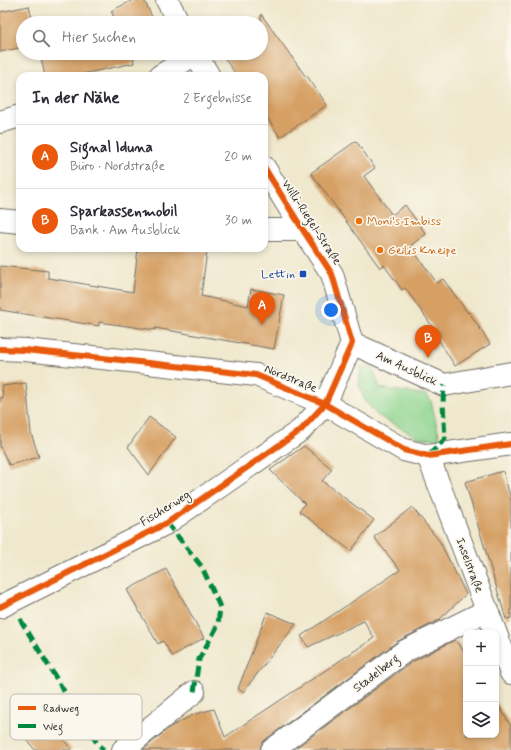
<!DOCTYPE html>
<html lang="de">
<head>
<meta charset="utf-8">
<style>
  :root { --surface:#fff; --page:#f7f7f7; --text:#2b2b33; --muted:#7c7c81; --line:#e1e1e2; --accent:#ea580c }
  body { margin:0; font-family:Mynerve,sans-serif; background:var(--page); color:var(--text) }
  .controls { position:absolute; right:12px; bottom:12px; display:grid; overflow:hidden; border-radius:8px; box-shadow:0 2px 6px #0003 }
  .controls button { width:36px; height:36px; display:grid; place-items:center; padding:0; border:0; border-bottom:1px solid var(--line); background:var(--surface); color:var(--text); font:20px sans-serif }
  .you { position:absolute; left:331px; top:310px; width:14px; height:14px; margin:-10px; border:3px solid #fff; border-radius:50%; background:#1a73e8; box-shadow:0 0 0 6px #1a73e833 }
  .badge { display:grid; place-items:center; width:26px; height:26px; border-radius:50%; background:var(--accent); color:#fff; font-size:13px; font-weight:700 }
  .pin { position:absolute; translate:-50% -33px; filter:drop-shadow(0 1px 2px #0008) }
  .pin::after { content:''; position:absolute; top:21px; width:14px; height:12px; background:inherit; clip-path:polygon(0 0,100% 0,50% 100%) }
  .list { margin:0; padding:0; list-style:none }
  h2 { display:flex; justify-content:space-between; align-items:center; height:52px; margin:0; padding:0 16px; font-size:17px }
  h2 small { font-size:13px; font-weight:400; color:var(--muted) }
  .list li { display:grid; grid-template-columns:26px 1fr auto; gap:12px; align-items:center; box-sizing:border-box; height:64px; padding:0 16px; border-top:1px solid var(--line) }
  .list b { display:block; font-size:15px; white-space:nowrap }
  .list p { margin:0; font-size:13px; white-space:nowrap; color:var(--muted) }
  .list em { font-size:13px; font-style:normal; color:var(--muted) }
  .icon { flex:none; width:22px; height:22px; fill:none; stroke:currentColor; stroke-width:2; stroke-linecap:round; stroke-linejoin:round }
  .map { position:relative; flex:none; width:511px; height:750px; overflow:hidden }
  .search { position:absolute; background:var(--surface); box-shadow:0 2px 6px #0003; left:16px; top:16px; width:252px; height:44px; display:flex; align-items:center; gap:10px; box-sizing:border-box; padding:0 14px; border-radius:22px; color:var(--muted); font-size:15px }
  .panel { position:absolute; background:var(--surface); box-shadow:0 2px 6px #0003; left:16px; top:72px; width:252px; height:180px; border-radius:12px }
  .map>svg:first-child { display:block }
  .green { fill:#8dd48f; stroke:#5c805d }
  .building { fill:#d6a065 }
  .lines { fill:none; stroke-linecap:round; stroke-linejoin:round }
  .minor-casing { stroke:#706d64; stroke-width:24 }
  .tertiary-casing { stroke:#706d64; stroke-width:24 }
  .minor { stroke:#fff; stroke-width:22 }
  .tertiary { stroke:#fff; stroke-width:22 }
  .quiet { stroke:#00873e; stroke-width:5; stroke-dasharray:10 5; stroke-linecap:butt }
  .cycleway-casing { stroke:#fbf7ec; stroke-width:8 }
  .cycleway { stroke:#e8590c; stroke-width:6 }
  .food-dot { fill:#e8710a; stroke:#fbf7ec; stroke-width:1.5 }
  .transit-dot { fill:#1a4fb4; stroke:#fbf7ec; stroke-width:1.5 }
  .labels { text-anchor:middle; stroke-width:3.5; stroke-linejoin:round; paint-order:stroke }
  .food-label { font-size:12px; fill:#c56008; stroke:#fbf7ec; text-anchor:start }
  .street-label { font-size:12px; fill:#2b2b2b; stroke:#fbf7ec }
  .transit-label { font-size:12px; fill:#164399; stroke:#fbf7ec; text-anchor:end }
  .key { fill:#fbf7ec; stroke:#bdbab2; stroke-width:1 }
  .key-label { font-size:11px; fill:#2b2b2b }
</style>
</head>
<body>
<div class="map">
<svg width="511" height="750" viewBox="0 0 511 750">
  <rect width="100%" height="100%" fill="#fbf7ec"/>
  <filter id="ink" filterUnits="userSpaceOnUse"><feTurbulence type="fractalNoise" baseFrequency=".025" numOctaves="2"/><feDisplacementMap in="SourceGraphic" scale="8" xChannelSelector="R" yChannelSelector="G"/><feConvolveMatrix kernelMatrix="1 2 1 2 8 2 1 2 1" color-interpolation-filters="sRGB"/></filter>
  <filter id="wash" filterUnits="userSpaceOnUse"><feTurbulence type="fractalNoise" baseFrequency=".012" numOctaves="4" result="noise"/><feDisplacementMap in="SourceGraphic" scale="16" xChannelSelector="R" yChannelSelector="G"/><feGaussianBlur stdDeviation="0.9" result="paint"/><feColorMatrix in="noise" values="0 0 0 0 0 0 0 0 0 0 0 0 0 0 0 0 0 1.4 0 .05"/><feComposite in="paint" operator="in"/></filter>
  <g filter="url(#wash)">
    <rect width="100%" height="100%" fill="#efe8cd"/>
    <path class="green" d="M361,366l12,2 7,20 47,7 4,6 9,38 -21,-1 -42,-23 -12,-14 -6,-16z"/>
    <g id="blocks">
      <path class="building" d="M133,0h11l11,23h-38l-6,-12z
        M29,6l4,17h-10v24l-23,5v-40z
        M261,14l45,63 1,-1 20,29 -47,32 -16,-24v-37h-27l-16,-23h40z
        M40,53h103l-9,5 -1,-2 1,7 -61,13h-28z
        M356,141l19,27 -11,8 28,39 13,-10 21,29 -16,12 27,37 6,-4 25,34 1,-1 21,32 -35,22 -20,-32 2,-1 -32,-45 -3,2 -18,-25 -4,3 -69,-95z
        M138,248h46l23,3 -6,45 47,10 3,-17 33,6 -10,54 -119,-21v2l-56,-8v4l-99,-16v-44l48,5v7l85,14z
        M26,383l5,50 8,24 -30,8 -9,-19v-48h3l-1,-12z
        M149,417l27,20 -27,38 -21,-28z
        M304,446l28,23 -10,12 52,39 -23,31 -52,-40 6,-7 -35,-34z
        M503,471l8,29v118l-5,1 -41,-137z
        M412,507l28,35 26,52 -27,26 -41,21 -133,99 -4,5 -1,5h-117l27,-23 25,-13 19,-5 11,28 149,-99 -10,-17 -56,26 -7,-11 99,-66 -26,-33z
        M166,569l38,69 -32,18 -9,-15 -5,3 -31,-54z
        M267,612l29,12 -53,68 -5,-3z
        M455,640l11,14v81h30v-34l15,25v24h-218l119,-88z
        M32,701l40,49h-37l-25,-31z"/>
    </g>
  </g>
  <g filter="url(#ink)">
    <use href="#blocks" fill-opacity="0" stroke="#706d64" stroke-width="1"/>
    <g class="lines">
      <defs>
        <path id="minor" d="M160,76l35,-22
          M0,122l20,-6
          M0,220l20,2
          M264,230h39
          M352,343l92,42 67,-12
          M428,456l83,217
          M0,607l167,-84 134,-93 24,-26
          M123,750l71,-58
          M272,750l133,-99 83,-41"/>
        <path id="tertiary" d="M167,0l12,23
          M195,53l14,23
          M264,167l39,63 29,44 20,69 -27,61
          M0,349l25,1 96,10 135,15 69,29 79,46 24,6 83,-12"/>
      </defs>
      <use href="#minor" class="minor-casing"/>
      <use href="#tertiary" class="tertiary-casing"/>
      <use href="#minor" class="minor"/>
      <use href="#tertiary" class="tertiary"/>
      <path class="quiet" d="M429,455l16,-16 -2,-36 1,-18
        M167,523l35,44 18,40 -2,18 -19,34 -5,33
        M20,619l50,82 29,45 5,4"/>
      <defs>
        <path id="cycleway" d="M0,349l25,1 96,10 135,15 69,29 79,46 24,6 83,-12
          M0,607l167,-84 134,-93 24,-26 27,-61 -20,-69 -29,-44 -39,-63"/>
      </defs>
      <use href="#cycleway" class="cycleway-casing"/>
      <use href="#cycleway" class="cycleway"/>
    </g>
  </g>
  <g class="food-dot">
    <circle cx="359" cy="221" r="4"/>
    <circle cx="380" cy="250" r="4"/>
  </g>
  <rect class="transit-dot" x="299" y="270" width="8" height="8" rx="2"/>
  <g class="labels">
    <g class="food-label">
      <text x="367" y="225">Moni's Imbiss</text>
      <text x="388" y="254">Geilis Kneipe</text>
    </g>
    <g class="street-label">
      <text transform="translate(312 222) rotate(57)" y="4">Willi-Riegel-Straße</text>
      <text transform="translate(407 368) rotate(25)" y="4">Am Ausblick</text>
      <text transform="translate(291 378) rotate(22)" y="4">Nordstraße</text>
      <text transform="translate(165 508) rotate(-32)" y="4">Fischerweg</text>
      <text transform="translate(470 565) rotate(69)" y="4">Inselstraße</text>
      <text transform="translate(376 673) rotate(-37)" y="4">Stadelberg</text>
    </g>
    <g class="transit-label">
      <text x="295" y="278">Lettin</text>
    </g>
  </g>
  <rect x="10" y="694" width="132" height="46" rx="6" class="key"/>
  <rect x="18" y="706" width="18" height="4" fill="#e8590c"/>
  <rect x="18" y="724" width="18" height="4" fill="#00873e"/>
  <g class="key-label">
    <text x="43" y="712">Radweg</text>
    <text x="43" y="730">Weg</text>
  </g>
</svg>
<div class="controls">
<button>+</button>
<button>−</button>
<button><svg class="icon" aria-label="layers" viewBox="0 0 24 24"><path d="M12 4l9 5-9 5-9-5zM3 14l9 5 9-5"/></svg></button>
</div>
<div class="you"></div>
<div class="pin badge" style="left:262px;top:325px">A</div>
<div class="pin badge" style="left:428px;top:358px">B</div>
<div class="search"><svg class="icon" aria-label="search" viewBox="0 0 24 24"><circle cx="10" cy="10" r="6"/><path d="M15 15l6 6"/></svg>Hier suchen</div>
<section class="panel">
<h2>In der Nähe<small>2 Ergebnisse</small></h2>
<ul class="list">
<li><span class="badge">A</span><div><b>Signal Iduna</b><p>Büro · Nordstraße</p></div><em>20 m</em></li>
<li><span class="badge">B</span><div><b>Sparkassenmobil</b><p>Bank · Am Ausblick</p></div><em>30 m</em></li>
</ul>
</section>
</div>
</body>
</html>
